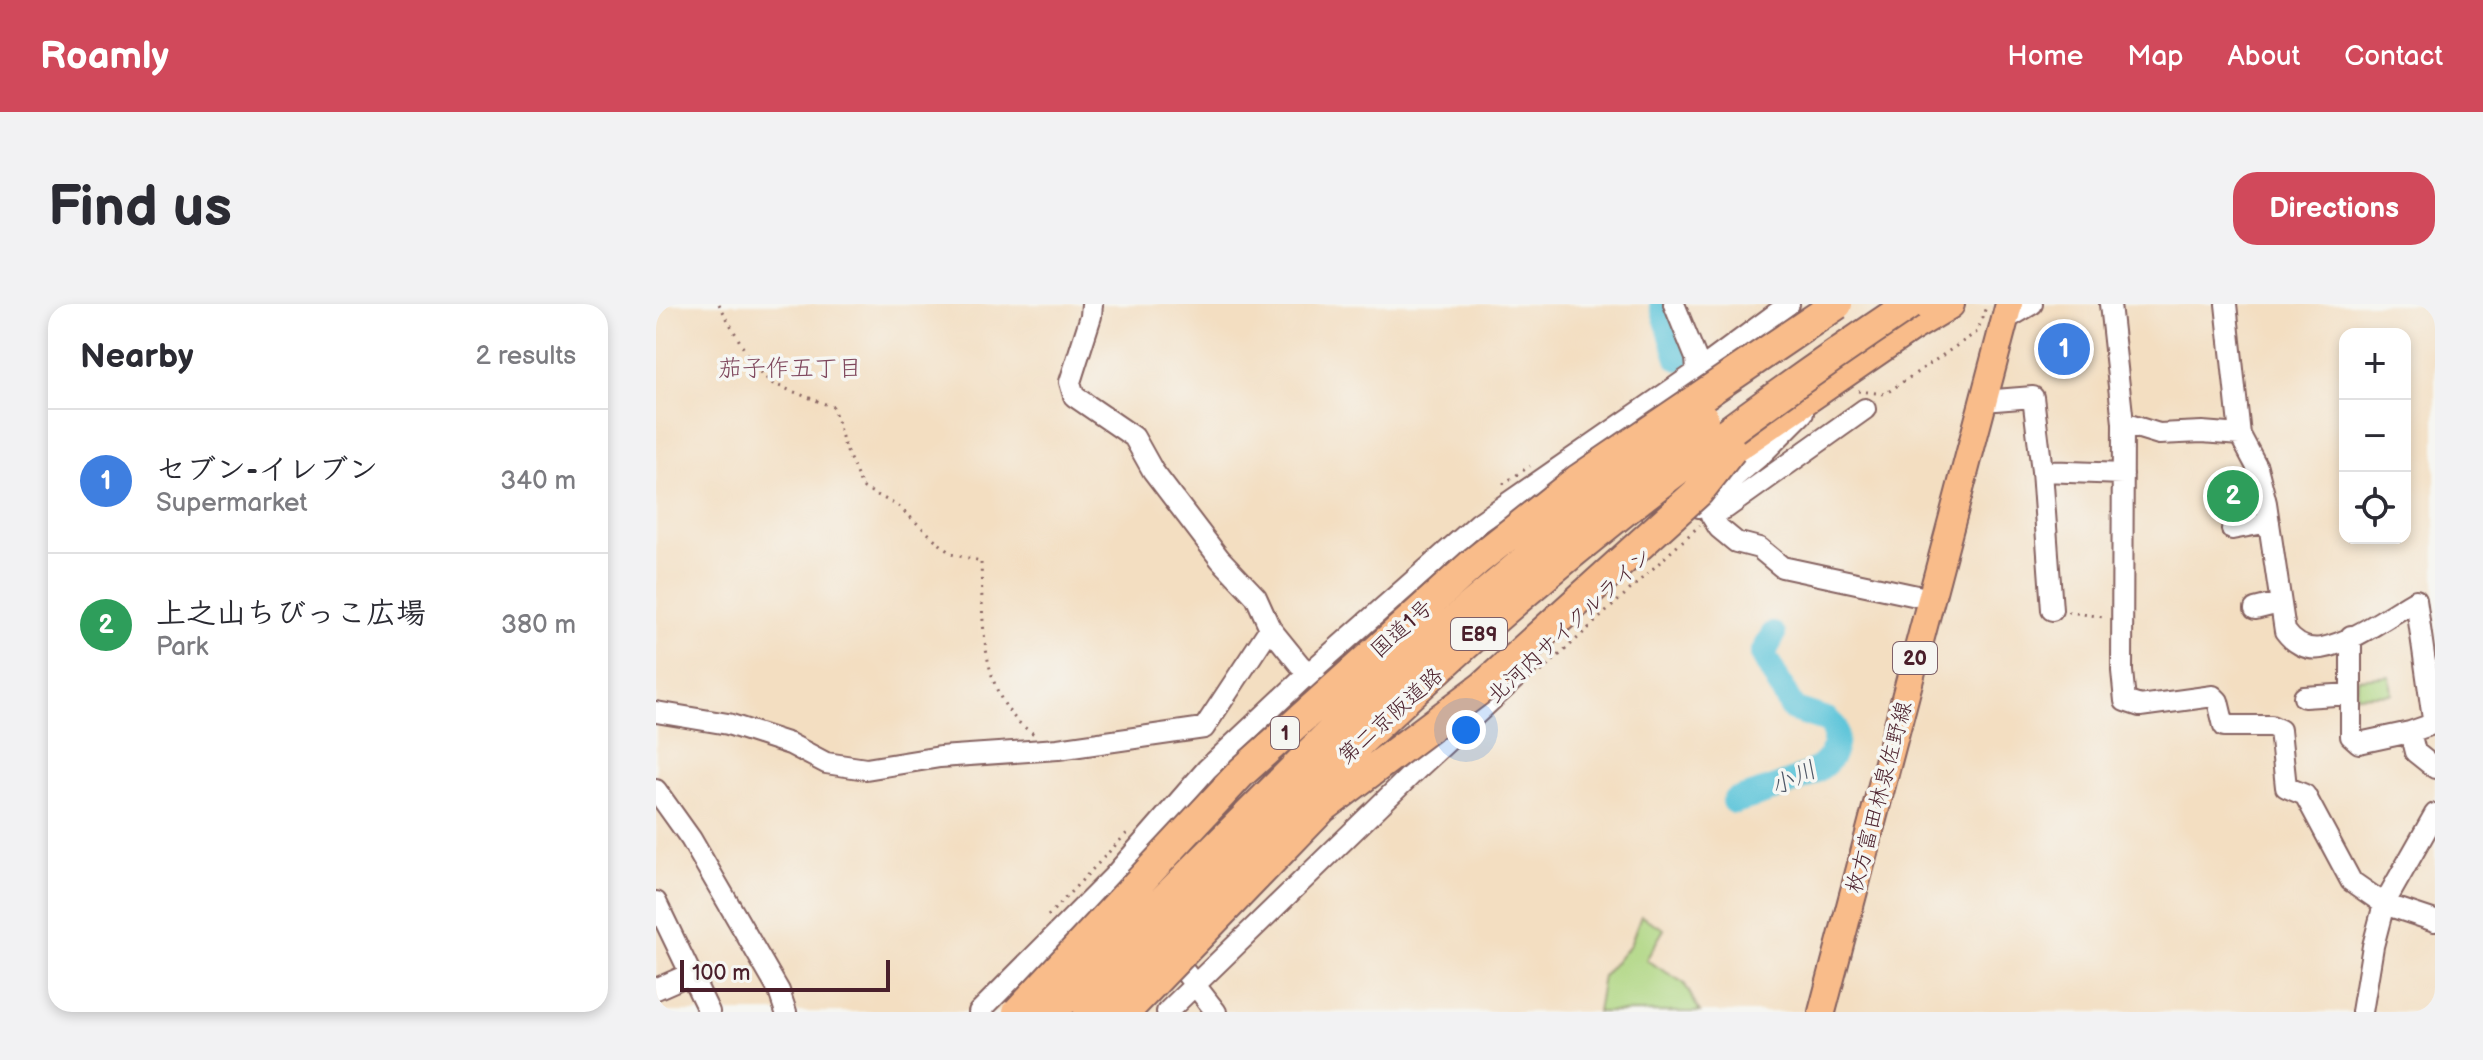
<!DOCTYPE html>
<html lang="en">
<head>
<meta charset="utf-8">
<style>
  :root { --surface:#fff; --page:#f2f2f3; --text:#2b2b33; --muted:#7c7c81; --line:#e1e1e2; --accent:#d1495b }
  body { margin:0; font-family:"Balsamiq Sans","Klee One",sans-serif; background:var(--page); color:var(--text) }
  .controls { position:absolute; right:24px; top:24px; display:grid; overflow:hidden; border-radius:16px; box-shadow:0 4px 12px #0003 }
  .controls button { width:72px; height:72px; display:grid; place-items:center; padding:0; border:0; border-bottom:2px solid var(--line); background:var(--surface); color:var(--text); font:40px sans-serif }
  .scale { position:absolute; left:24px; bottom:20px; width:210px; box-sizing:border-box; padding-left:8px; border:4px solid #4a1f2b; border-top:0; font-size:22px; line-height:28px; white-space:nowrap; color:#4a1f2b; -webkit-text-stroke:6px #f6f6f2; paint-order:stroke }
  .you { position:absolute; left:810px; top:426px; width:28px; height:28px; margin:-20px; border:6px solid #fff; border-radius:50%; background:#1a73e8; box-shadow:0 0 0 12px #1a73e833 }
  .badge { display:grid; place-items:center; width:52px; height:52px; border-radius:50%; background:var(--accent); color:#fff; font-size:26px; font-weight:700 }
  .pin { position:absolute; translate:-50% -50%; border:4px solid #fff; box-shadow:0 2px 8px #0006 }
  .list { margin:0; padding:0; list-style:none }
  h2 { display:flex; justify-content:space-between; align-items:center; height:104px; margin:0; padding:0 32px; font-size:34px }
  h2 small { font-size:26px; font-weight:400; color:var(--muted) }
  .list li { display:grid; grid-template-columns:52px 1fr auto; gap:24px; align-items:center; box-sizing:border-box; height:144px; padding:0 32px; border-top:2px solid var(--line) }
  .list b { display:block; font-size:30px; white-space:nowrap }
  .list p { margin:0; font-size:26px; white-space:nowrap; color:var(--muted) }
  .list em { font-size:26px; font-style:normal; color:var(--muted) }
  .icon { flex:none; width:44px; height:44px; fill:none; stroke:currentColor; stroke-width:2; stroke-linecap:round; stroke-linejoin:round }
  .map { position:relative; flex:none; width:1779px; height:708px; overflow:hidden; border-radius:24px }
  header { display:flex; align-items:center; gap:48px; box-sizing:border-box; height:112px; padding:0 40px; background:var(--accent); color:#fff }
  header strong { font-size:38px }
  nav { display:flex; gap:44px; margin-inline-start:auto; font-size:28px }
  .intro { display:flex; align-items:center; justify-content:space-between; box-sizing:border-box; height:192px; padding:0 48px }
  h1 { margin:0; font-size:56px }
  .button { padding:20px 36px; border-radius:24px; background:var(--accent); color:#fff; font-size:28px; font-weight:700 }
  main { display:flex; gap:48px; padding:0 48px }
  aside { flex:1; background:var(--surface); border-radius:24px; box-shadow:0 4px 12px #0003 }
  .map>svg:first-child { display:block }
  .green { fill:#afd681; stroke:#7c7a56; stroke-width:2 }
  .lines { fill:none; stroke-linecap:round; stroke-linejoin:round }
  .river { stroke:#5cc4d9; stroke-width:26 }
  .minor-casing { stroke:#856260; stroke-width:24 }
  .major-casing { stroke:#856260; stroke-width:30 }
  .highway-casing { stroke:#856260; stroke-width:34 }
  .path { stroke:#856260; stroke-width:3; stroke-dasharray:2 6; stroke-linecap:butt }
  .minor { stroke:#fff; stroke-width:20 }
  .major { stroke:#f9bc8a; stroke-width:26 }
  .highway { stroke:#f9bc8a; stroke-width:30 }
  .highway-bridge-casing { stroke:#856260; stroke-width:34; stroke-linecap:butt }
  .highway-bridge { stroke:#f9bc8a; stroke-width:30 }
  .labels { text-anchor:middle; stroke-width:7; stroke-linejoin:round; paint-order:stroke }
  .shield { fill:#f6f6f2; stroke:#7e6067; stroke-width:2 }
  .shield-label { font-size:20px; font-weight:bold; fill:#4a1f2b }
  .street-label { font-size:22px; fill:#4a1f2b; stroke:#f6f6f2 }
  .neighbourhood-label { font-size:24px; fill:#7f475d; stroke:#f6f6f2 }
  .water-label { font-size:24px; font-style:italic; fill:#505968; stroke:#f6f6f2 }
</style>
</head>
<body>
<header>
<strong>Roamly</strong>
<nav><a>Home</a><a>Map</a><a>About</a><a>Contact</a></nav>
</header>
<div class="intro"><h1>Find us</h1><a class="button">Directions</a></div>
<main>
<aside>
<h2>Nearby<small>2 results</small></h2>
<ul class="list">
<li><span class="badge" style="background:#3f7fe0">1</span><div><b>セブン-イレブン</b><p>Supermarket</p></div><em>340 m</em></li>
<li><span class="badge" style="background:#2e9e5b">2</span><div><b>上之山ちびっこ広場</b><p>Park</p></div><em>380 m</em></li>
</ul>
</aside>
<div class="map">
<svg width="1779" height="708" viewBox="0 0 1779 708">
  <rect width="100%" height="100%" fill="#f6f6f2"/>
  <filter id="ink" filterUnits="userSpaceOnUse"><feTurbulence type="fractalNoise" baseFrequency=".0125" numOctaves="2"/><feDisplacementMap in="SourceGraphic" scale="16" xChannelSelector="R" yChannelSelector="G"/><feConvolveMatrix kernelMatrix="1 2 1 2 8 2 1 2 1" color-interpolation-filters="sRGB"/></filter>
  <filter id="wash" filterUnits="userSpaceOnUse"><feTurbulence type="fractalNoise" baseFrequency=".006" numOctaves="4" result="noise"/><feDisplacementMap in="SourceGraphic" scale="32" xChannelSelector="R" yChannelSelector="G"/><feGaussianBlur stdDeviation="1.8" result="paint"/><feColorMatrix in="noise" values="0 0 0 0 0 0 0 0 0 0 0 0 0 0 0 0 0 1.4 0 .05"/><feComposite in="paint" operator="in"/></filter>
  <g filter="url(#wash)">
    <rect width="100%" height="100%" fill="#f3dec1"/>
    <path class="green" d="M1583,177l9,27 10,-1 2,10 -33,6 -7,-38z
      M1734,372l2,18 -35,2 1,-17z
      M985,612l23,13 -18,31 38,23 16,29h-103l6,-36 27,-31z"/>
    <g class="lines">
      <path class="river" d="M1006,0l17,54
        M1079,497c23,-7 80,-23 94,-42 7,-9 7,-20 6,-31l-8,-8 -34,-11 -30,-55 10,-19"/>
    </g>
  </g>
  <g filter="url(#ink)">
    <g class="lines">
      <defs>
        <path id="minor" d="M436,0l-1,12 -21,66 4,14 60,41 19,34 67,88 36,38 14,31 30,37 18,16
          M1018,0l22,54 2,25
          M1454,0l13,119 -1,248 3,30 15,5 73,-10 5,5 6,25h47l9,4 6,57 19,8 46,86 33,23 51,17
          M1570,0l14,131
          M1349,16l27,-16
          M1327,97l50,-4 9,74 10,139
          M1467,119l36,11 43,-2 38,3 17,32 9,36 19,128c8,11 21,20 37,17 30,-5 67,-33 94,-48l17,119 -3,6 -20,7 5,20 20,16
          M1386,167l81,3
          M1054,186l1,25 8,13 17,14 23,6 23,19 149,32
          M1043,203l63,-53 41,-41
          M1055,211l15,-7 139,-99
          M1576,225l37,-7
          M1599,305l24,-6
          M1695,332v100l8,7 51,-11
          M1648,393l47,-3
          M0,408l72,12 62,20 36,19 40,6 74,-12 118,-8 146,-21 66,-100
          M0,486l35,49 88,152 7,21
          M0,598l53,110
          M512,646l48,62
          M0,685l34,-15
          M323,708l134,-135 94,-108 102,-96 170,-150 218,-151 92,-68
          M511,708l244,-237 115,-107
          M1706,708l11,-66 11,-42 51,-90"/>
        <path id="major" d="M1166,708l187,-708"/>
        <path id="highway" d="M1075,146l178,-122 40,-24"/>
      </defs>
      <use href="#minor" class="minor-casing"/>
      <use href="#major" class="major-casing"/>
      <use href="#highway" class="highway-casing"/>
      <path class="path" d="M63,0l32,58 20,21 62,24 12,40 17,40 36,19 53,48 30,7c2,57 -3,139 53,173
        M1202,87l27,3 92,-62 10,-28
        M847,180l27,-18
        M1412,308l36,5
        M885,368l159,-147
        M392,612l80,-84"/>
      <use href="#minor" class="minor"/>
      <use href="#major" class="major"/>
      <use href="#highway" class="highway"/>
      <defs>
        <path id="highway-bridge" d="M362,708l224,-240 234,-211 102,-81 259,-176
          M396,708l283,-284 134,-120 107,-91 127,-99
          M433,708c161,-165 324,-331 504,-476 101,-82 208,-159 317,-232
          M469,708l197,-204 161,-121 215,-195 33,-42"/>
      </defs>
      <use href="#highway-bridge" class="highway-bridge-casing"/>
      <use href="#highway-bridge" class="highway-bridge"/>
    </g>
  </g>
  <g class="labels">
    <g class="shield">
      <rect x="795" y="314" width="56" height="32" rx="6"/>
      <rect x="1237" y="338" width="44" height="32" rx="6"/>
      <rect x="615" y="413" width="28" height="32" rx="6"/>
    </g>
    <g class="shield-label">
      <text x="823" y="337">E89</text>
      <text x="1259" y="361">20</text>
      <text x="629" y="436">1</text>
    </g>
    <g class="street-label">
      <text transform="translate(913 321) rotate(-43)" y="8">北河内サイクルライン</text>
      <text transform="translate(745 324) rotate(-42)" y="8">国道1号</text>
      <text transform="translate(734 411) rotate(-42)" y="8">第二京阪道路</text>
      <text transform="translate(1222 493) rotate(-75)" y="8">枚方富田林泉佐野線</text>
    </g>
    <g class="neighbourhood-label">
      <text x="134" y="72">茄子作五丁目</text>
    </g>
    <g class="water-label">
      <text transform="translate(1137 474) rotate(-25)" y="8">小川</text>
    </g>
  </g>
</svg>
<div class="controls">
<button>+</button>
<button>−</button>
<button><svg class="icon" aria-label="locate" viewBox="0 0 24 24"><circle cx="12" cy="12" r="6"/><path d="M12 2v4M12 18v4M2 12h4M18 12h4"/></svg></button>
</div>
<div class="scale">100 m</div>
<div class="you"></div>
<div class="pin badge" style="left:1408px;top:45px;background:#3f7fe0">1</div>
<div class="pin badge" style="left:1577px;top:192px;background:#2e9e5b">2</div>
</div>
</main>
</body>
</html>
